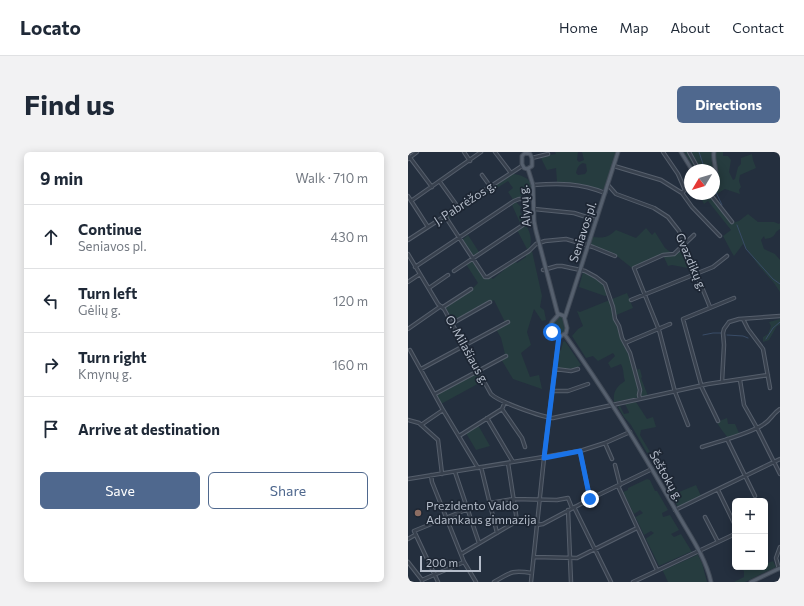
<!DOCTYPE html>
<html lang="en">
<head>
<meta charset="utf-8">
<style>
  :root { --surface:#fff; --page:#f2f2f3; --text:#1f2937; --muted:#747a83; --line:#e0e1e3; --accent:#4f688e }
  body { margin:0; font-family:Commissioner,sans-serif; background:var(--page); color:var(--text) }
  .controls { position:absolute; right:12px; bottom:12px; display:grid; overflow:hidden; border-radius:6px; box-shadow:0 2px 10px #0003 }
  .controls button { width:36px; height:36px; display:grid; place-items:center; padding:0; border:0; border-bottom:1px solid var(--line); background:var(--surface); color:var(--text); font:20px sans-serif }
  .compass { position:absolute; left:276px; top:12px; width:36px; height:36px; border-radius:50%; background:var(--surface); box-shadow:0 2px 10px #0003; rotate:232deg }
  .scale { position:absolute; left:12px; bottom:10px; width:61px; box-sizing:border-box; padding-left:4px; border:2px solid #b4bcc9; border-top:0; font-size:11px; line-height:14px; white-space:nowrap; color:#b4bcc9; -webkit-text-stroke:3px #1d2633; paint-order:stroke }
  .stop { position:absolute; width:12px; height:12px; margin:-9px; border:3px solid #1a73e8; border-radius:50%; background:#fff }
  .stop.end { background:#1a73e8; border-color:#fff; box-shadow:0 1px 4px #0008 }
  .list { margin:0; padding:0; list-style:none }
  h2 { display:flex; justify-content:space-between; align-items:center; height:52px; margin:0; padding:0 16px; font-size:17px }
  h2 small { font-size:13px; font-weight:400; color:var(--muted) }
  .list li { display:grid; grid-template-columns:26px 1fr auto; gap:12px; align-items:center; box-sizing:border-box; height:64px; padding:0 16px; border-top:1px solid var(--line) }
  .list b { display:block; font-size:15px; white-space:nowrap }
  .list p { margin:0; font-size:13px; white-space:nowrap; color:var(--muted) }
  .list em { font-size:13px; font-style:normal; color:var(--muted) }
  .actions { display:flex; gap:8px; padding:12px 16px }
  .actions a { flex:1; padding:9px 0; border:1px solid var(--accent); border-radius:6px; text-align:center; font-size:14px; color:var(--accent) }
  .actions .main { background:var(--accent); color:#fff }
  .icon { flex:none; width:22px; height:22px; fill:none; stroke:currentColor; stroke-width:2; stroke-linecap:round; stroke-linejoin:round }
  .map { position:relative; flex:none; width:372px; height:430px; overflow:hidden; border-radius:6px }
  header { display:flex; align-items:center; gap:24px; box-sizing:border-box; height:56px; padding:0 20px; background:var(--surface); border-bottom:1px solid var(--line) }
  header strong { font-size:19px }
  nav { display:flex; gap:22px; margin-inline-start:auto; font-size:14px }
  .intro { display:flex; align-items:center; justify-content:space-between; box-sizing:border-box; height:96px; padding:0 24px }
  h1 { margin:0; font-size:28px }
  .button { padding:10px 18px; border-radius:6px; background:var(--accent); color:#fff; font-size:14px; font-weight:700 }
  main { display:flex; gap:24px; padding:0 24px }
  aside { flex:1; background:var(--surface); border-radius:6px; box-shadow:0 2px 10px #0003 }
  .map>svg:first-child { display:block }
  .green { fill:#263c3f; fill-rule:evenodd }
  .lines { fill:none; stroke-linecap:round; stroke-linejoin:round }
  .stream { stroke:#394c67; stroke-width:1 }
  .minor-casing { stroke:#565f6c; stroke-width:4.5 }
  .major-casing { stroke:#414a57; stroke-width:5 }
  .minor { stroke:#38414e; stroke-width:2.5 }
  .major { stroke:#56606e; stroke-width:3 }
  .route { stroke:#1a73e8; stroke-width:5 }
  .education-dot { fill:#8d6e63; stroke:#1d2633; stroke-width:1.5 }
  .labels { text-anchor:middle; stroke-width:3.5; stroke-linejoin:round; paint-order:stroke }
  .street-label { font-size:12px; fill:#b4bcc9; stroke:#1d2633 }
  .poi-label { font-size:12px; fill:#b4bcc9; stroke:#1d2633; text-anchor:start }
</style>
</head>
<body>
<header>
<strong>Locato</strong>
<nav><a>Home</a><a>Map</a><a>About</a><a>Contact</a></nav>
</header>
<div class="intro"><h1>Find us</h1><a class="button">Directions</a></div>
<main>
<aside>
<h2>9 min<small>Walk · 710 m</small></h2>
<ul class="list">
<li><svg class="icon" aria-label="ahead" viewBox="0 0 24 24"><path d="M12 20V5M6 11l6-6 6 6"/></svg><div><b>Continue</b><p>Seniavos pl.</p></div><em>430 m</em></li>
<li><svg class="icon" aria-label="left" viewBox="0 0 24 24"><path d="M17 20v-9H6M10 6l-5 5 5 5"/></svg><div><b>Turn left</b><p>Gėlių g.</p></div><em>120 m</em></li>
<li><svg class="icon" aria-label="right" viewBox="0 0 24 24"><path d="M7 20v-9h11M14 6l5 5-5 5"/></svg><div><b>Turn right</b><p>Kmynų g.</p></div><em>160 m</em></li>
<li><svg class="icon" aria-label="arrive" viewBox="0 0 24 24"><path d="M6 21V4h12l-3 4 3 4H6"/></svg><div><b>Arrive at destination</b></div></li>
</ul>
<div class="actions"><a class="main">Save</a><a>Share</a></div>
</aside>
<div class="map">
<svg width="372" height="430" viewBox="0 0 372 430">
  <rect width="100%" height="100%" fill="#242f3e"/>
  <path class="green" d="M147,0h23l-1,8 2,2 5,-2 -2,-8h35l-12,36 -4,2 -21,-6 -23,-2 -1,-14 -9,2 -7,-14 16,-2zM175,11l3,1 1,7 -2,3 -7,1 -2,-2c1,-4 2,-8 7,-10z
    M276,0h28v7l2,11h-18z
    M308,0h7v4h5l3,4 -2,12 4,8 2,-1 3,-12 3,-3v-6l11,-4 1,6 3,8 -16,7 -1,6 2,6 -2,3 1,4 -15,-5 -12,7 -1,-2h2v-12l4,-8 -3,-16z
    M104,22c9,0 23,6 18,16l-16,11 -6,-9 5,-4 -5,-7 -60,38v-3z
    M291,42h9l24,29 7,-2 9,-7 10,8h16l5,2 1,-1v6l-4,3c-2,5 -5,6 -11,7l-1,-3 -3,4 3,9 11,5 5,6v32l-6,-9 -15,-17 -16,-22 -9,12 -2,-3 -9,-17 8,-6 -23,-29 -4,3z
    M108,50l5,5 -1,4 5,12 -4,2 -9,-20z
    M118,73c5,9 7,17 2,26l-11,-21z
    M238,76l6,7 3,-3 10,16 9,7 9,-8 2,1 8,21 -21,-4 -4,1 -5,-11h-3l-28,13 -19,-15 -23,-8 3,-8c11,1 14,1 23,-7l20,8z
    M60,83l11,17 -5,4 -3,-3 -9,-13z
    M124,99l10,45 -2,11 4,3 2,10 -4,1 -8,-12 -7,23 4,13 -10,8 9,24 9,-2 3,14 -29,-10 -12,-20 4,-5 -4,-16 -5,-9 10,-5 -12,-24 -40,21h-1l-7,-13 1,-2 25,-17 6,-6 -12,-19 7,-4 11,18 2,1 4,-2 3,2 12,-10v-2l10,-6 2,2 9,-6 -1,-2z
    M175,120c15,8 19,6 25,23l-3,1 -26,-9z
    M219,141l6,15 -19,8c6,19 14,36 20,54l6,-1 2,8 -1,1 7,18 -34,6c-1,-10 2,-15 11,-21 -2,-6 -1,-12 -4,-17l-10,4 -3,-5 7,-7 -2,-3 -15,8 -5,-5 -7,2 -14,-22 6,-7 5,-3 -6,-15 3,1z
    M151,163l4,2 3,12 -2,5 -5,1 -8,-5 -1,-3z
    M372,167v6l-3,1 -8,14 -6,2v-5l5,-3 3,-8 -2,-4z
    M157,189l16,24 -6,4 -18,-1 2,-16 2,-2 2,-8z
    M69,220l6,9 -42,23 -4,-7 1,-3z
    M228,250l11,17 6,-2 3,10 -15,3 -1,5 10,17 -3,1 -16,-28 -7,-8 -6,-10 2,-1 4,8 5,-1v-1l-4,-8z
    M319,266l1,6h7l4,9 -11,5c-4,-6 -8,-9 -11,-16z
    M70,273l12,21 -14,4 -10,-17z
    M239,327l3,1 5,11h2l11,19 -6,3 1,4 7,-2 9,15 -8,4 3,3 7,-3 11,18 -1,2 -1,-2 -31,14 -13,-27 -2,1 10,-7 -3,-2 -7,4 -8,-17h-2l9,-5 -3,-3 -6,4 -11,-22 5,-2v-2z
    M264,329l7,11 17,-7 5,11 -23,11 -12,-21z
    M289,401l5,10 5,19h-39l-6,-13h1l1,1 33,-15z
    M365,409l3,6 -31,15h-11l10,-5v-5l-2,-5h23v-3z"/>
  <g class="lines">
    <path class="stream" d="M291,0l6,18
      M306,36l8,17
      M329,73l9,24 27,30 7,5
      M295,183l10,-2h8
      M319,183l16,1 5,2
      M358,187l7,-11 7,-6"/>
    <defs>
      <path id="minor" d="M56,0l6,9
        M87,0l16,21
        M255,0l15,22 7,16 -3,3
        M281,0l10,18
        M0,3l24,32
        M124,6l16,-4
        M0,7l9,-7
        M206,14l47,14 21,13 10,14 28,29
        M74,23l8,11
        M32,30l18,25
        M125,33c27,-2 47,-2 72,8
        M200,33l8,9 38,14 14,9 11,14 31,76
        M302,42l22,28
        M0,44l20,31
        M3,49l70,-49
        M126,57l40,4 22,7
        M37,64l40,61h3l41,-26 7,-7 9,-3 21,-2 27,8 22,9
        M0,88l114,-74
        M0,102l30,50 6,5 47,85c8,8 51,23 62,24l155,-34 60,-9
        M7,115l99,-66 5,-2h14
        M135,118l14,-4h5l23,5 11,6 9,7 8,23 2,12 4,7 3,12 8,15 10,37 -1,5 1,4
        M46,119l75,-50h5
        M0,130l12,-8
        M21,136l19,-13
        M223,148l82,-33 14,-11
        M35,155l28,-18
        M335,167l5,10 15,20 7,39
        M45,171l37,-21
        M0,177l33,-23
        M217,191l45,-19
        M2,198l33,60 35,58
        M13,217l87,-47
        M147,217l16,2 7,-2
        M332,228l4,25 13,23 23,46
        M314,230l2,-37 -1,-12 1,-4 5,-7 10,-3 41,-3
        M144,239h16l20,-7
        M27,242l71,-38
        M94,257l20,29 3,9
        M79,266l26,44
        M0,268l11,3 19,17 4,34
        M310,269l-16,-33 -19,-69 51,-21
        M13,273l22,-15
        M280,273l-13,-33 -16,-62 -25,-62 29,-13 11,-1 20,-19
        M51,284l43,-27 3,-7
        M319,287l28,57
        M197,291l7,16
        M294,295c18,-6 47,-13 62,-23 7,-4 8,-10 16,-15
        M172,299l10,48
        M100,311l9,58
        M207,313l5,20
        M73,315l16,66
        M47,320l24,71
        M23,323l1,7 32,80 12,20
        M0,327l172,-28 25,-8 25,-11
        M210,334l39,84
        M310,338l17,35
        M82,351l23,-4 44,1 11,-2 4,10
        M166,355l37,75
        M160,358l3,72
        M267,358l105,-51
        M297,365l13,25
        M129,373l6,-1 47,-25 62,-30
        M0,387l7,-4
        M53,402l56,-33 20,-1
        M126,405l43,1 60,-30
        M0,410l14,18
        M371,417l-3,-11 4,-11
        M14,430v-2l42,-18
        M30,430l-24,-51 54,-22
        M86,430c17,-10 18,-12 38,-9
        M123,430l13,-124 15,-122
        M225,430l102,-48"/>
      <path id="major" d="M273,0l11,18
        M306,0c-2,9 5,20 0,28
        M117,1l5,1 2,4v8l-5,3 -3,-1 -2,-4v-8z
        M120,17l5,16 1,36 2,10 22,84
        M151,162l5,2 3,12 -1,5 -5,3 -9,-4 -3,-4 3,-6z
        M157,165l53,-165
        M157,183c40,56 76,114 110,174 13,24 30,46 36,73
        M343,430l29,-14"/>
    </defs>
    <use href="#minor" class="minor-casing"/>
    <use href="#major" class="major-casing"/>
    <use href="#minor" class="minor"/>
    <use href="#major" class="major"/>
  </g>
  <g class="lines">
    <path class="route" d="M144,180l7,4 -15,122 36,-7 10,48"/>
  </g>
  <circle class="education-dot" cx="10" cy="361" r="4"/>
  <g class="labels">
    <g class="street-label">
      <text transform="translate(57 51) rotate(-33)" y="4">J. Pabrėžos g.</text>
      <text transform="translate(117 54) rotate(-95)" y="4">Alyvų g.</text>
      <text transform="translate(175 80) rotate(-72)" y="4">Seniavos pl.</text>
      <text transform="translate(283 110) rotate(67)" y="4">Gvazdikų g.</text>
      <text transform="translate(59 198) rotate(61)" y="4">O. Milašiaus g.</text>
      <text transform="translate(258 324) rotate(60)" y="4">Šeštokų g.</text>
    </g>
    <g class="poi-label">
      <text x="18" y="358">Prezidento Valdo<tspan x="18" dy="14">Adamkaus gimnazija</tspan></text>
    </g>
  </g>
</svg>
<div class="controls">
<button>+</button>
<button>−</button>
</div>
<svg class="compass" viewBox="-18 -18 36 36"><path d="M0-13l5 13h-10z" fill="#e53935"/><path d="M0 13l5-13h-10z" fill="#747a83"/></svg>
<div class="scale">200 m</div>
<div class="stop" style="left:144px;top:180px"></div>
<div class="stop end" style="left:182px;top:347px"></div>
</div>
</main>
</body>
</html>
